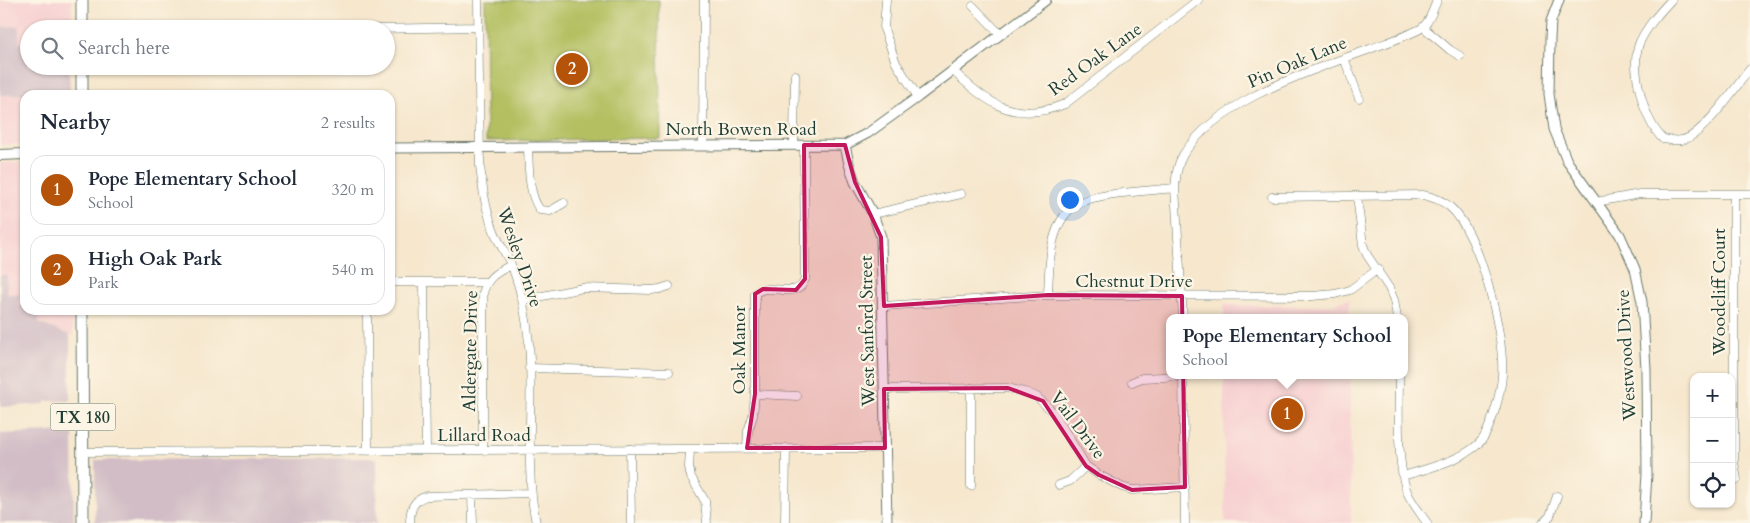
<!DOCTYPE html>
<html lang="en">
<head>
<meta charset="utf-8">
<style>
  :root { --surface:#fff; --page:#f2f2f3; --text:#1f2937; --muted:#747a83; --line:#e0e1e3; --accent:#b45309 }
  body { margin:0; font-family:Cardo,serif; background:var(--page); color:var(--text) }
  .controls { position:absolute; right:15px; bottom:15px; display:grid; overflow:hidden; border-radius:10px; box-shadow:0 1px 4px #0004 }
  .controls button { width:45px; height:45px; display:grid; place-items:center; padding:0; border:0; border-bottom:1px solid var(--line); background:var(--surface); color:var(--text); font:25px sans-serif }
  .you { position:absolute; left:1069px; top:199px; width:18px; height:18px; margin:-12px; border:4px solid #fff; border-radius:50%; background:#1a73e8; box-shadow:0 0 0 8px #1a73e833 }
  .badge { display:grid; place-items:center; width:32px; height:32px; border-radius:50%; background:var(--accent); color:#fff; font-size:16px; font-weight:700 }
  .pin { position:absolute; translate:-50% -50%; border:2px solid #fff; box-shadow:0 1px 5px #0006 }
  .popup { position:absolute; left:1166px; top:314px; width:242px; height:65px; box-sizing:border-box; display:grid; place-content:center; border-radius:10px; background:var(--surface); filter:drop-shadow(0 1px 4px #0005); font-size:16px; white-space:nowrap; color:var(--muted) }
  .popup b { font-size:19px; color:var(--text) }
  .popup::after { content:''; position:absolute; left:50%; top:100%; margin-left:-10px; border:10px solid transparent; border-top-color:var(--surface) }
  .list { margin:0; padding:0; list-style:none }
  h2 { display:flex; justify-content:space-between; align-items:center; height:65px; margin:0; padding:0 20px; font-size:21px }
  h2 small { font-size:16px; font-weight:400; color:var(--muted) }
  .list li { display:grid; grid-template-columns:32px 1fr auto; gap:15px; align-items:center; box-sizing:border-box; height:70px; margin:0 10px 10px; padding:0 10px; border:1px solid var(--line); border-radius:15px }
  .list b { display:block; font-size:19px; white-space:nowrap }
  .list p { margin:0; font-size:16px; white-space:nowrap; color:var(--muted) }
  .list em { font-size:16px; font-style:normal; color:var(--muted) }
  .icon { flex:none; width:28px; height:28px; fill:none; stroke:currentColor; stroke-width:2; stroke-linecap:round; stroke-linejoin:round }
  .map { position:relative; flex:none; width:1750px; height:523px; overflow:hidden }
  .search { position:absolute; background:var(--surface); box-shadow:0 1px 4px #0004; left:20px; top:20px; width:375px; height:55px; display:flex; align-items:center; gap:12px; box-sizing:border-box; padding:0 18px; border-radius:28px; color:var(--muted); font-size:19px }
  .panel { position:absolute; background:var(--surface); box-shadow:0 1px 4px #0004; left:20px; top:90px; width:375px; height:225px; border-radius:15px }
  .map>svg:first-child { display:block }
  .built { fill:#f7cfd1 }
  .industrial { fill:#d2bdc6 }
  .green { fill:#b3bf60; stroke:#697e4a }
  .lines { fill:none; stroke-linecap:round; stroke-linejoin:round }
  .minor-casing { stroke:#6a786a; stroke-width:9 }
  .tertiary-casing { stroke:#6a786a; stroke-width:11 }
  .secondary-casing { stroke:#6a786a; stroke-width:12 }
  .primary-casing { stroke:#6a786a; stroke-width:13 }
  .minor { stroke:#fff; stroke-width:8 }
  .tertiary { stroke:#fff; stroke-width:9 }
  .secondary { stroke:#fff; stroke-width:10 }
  .primary { stroke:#fff; stroke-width:11 }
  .marked { fill:#c2185b; fill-opacity:0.2; stroke:#c2185b; stroke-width:4; stroke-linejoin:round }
  .labels { text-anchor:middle; stroke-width:4.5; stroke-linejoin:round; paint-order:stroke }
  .shield { fill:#fcf5e5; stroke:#617469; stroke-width:1 }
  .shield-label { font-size:16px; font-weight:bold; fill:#1f3d34 }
  .street-label { font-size:18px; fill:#1f3d34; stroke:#fcf5e5 }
</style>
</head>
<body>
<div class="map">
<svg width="1750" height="523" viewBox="0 0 1750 523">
  <rect width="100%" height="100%" fill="#fcf5e5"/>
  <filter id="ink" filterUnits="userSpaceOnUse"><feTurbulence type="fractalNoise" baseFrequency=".02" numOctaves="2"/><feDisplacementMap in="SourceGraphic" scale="10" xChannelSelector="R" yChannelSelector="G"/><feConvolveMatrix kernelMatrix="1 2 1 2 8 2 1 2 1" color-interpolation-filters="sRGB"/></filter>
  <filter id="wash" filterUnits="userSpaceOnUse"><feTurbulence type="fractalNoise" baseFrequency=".0096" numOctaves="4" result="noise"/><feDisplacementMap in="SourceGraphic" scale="20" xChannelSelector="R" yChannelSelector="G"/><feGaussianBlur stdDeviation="1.12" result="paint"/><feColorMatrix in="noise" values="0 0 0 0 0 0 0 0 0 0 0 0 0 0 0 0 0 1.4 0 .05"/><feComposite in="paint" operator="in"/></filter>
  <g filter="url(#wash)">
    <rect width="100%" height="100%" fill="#f6e7cd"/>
    <path class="built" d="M0,0h72l-1,29h-42v14h-10v-17l-19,1z
      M70,93v2h-45v49l-25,1v-50z
      M25,162v148h48v26l-34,-14 -15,-11 -17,-17v-19h-7v-112z
      M1349,299v19h-125v-13l91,1 15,-1z
      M1224,375h126l1,148h-126z"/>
    <path class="industrial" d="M19,26v17h10v23h40l1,27 -70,2v-68z
      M0,275h7v19h12v12h5v5h15v12l31,12v66h-25v3l-45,3z
      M73,431l1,92h-74v-89z
      M377,458v65h-282v-63z"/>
    <path class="green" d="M485,0h174l1,138 -174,3z"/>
  </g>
  <g filter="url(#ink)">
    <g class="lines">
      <defs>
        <path id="minor" d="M478,0l2,165c2,21 5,43 13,63 4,12 11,23 17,34 7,16 12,35 15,52 13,68 -3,140 11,209
          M886,0l-2,29 12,34 22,34
          M1671,0c-12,13 -25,27 -32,44 -9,25 5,77 24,95 6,1 13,2 19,1 20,-3 55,-55 68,-71
          M973,6l27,28
          M1423,27l27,23 10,6
          M374,29l104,-2
          M1344,58l15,40
          M952,70c37,34 62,54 113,34l133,-104
          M794,145l1,-70
          M703,146l1,-146
          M528,147c1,20 0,47 12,63l10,1 14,-8
          M1734,194v268l3,18
          M1357,196l6,49 4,10 22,33 5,12 3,18
          M1272,197l151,-2c10,2 19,5 27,12 30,26 55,128 52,168 -1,18 -9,46 -18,62 -13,21 -58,32 -81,39
          M1596,202l44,-8h110
          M873,214l88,-20
          M390,282h96
          M424,282l2,168
          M1048,295c1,-28 1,-71 26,-89 18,-14 77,-15 101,-18
          M522,300l61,-12 68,2 9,-1 9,-3
          M884,306l164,-11 264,1 23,-2 15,-4 28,-21
          M367,310l1,141
          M1183,318l-8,-130c1,-11 2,-23 8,-33 35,-56 128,-84 187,-106 10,-4 46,-16 53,-22 7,-6 11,-19 14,-27
          M529,368l140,4
          M1183,375l2,148
          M1399,375c0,32 -3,91 9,119 5,10 13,20 19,29
          M1132,382l10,-4 41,-2
          M884,389l124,-1 20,5 9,4 17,16 32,53 13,9 23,12 10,3 53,-3
          M755,394l42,2
          M747,448l1,-17 5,-15 2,-22v-100c13,-14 43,8 50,-15l-1,-134
          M630,449l1,74
          M483,450v-157c5,-17 13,-20 28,-28
          M690,450l-1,17 2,10 14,24 2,22
          M83,452l802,-4
          M1059,485l11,-4 16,-15
          M971,486v-98
          M472,496l1,27
          M410,523c0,-14 3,-23 17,-27l104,-3
          M785,523l1,-75
          M1543,523l7,-7 7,-20"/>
        <path id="tertiary" d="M1559,0l-8,21 -1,18 -1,55 5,35 13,32 53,74 15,34 7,33 4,67 1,105 -3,49
          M845,145l4,19 6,18 18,32 8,23 6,286
          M390,148l455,-3 23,-12 50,-36 128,-97"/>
        <path id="secondary" d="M0,155l25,-1"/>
        <path id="primary" d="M82,0v29
          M82,66v29
          M82,310l1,213"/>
      </defs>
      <use href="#minor" class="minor-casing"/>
      <use href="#tertiary" class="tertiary-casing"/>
      <use href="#secondary" class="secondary-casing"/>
      <use href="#primary" class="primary-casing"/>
      <use href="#minor" class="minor"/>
      <use href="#tertiary" class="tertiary"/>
      <use href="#secondary" class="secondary"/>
      <use href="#primary" class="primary"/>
    </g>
  </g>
  <path class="marked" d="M804,145h41l10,37 26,55 3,69 164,-11 134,1 3,191 -53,3 -33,-15 -13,-9 -43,-65 -35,-13 -124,1 1,59h-138l8,-54v-100l8,-5 33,1 9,-11z"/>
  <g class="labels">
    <rect class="shield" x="50.5" y="403.5" width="65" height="27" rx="4"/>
    <g class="shield-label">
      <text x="83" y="423">TX 180</text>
    </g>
    <g class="street-label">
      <text transform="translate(1095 59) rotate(-36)" y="6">Red Oak Lane</text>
      <text transform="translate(1297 62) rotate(-23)" y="6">Pin Oak Lane</text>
      <text x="741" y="135">North Bowen Road</text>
      <text transform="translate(520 257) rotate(71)" y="6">Wesley Drive</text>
      <text x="1134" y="287">Chestnut Drive</text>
      <text transform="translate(1719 292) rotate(-90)" y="6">Woodcliff Court</text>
      <text transform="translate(867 331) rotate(-91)" y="6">West Sanford Street</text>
      <text transform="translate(739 350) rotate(-90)" y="6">Oak Manor</text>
      <text transform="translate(470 351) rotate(-89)" y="6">Aldergate Drive</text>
      <text transform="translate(1626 355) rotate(-93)" y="6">Westwood Drive</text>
      <text transform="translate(1078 425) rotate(53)" y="6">Vail Drive</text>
      <text x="484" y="441">Lillard Road</text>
    </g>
  </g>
</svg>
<div class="controls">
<button>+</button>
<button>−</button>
<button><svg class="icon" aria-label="locate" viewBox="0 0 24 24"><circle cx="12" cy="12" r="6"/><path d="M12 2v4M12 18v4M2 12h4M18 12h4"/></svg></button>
</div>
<div class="you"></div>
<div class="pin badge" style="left:1287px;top:414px">1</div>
<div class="popup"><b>Pope Elementary School</b>School</div>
<div class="pin badge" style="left:572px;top:69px">2</div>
<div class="search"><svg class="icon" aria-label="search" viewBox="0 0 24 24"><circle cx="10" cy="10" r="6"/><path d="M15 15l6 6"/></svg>Search here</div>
<section class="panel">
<h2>Nearby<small>2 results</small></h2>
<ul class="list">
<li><span class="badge">1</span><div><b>Pope Elementary School</b><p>School</p></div><em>320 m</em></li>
<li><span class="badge">2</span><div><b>High Oak Park</b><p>Park</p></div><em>540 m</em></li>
</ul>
</section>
</div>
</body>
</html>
